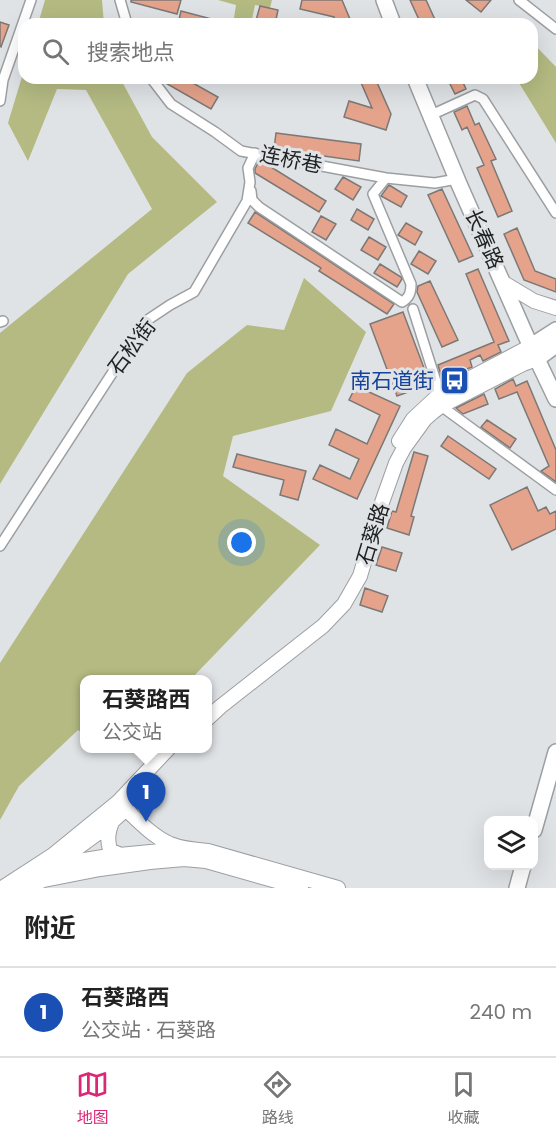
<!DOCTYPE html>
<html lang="zh">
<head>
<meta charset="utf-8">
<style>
  :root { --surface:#fff; --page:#f2f2f2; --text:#222; --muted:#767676; --line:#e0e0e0; --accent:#db2777 }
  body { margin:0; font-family:Poppins,"Noto Sans SC",sans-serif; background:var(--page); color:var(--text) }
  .controls { position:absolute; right:18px; bottom:18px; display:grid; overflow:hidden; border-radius:12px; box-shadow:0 6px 24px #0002 }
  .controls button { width:54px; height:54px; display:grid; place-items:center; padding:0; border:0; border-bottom:2px solid var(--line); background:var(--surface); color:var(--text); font:30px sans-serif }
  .you { position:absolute; left:242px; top:543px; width:21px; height:21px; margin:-15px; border:4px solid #fff; border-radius:50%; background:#1a73e8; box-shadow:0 0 0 9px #1a73e833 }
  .badge { display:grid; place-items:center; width:39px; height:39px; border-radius:50%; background:var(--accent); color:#fff; font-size:20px; font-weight:700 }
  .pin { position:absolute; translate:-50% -50px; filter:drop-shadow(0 2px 3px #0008) }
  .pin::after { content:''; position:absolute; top:32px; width:21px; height:18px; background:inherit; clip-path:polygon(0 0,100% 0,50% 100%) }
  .popup { position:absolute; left:80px; top:675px; width:132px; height:78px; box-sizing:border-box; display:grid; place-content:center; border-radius:12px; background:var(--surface); filter:drop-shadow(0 2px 4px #0005); font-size:20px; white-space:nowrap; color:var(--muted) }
  .popup b { font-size:22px; color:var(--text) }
  .popup::after { content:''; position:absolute; left:50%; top:100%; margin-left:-12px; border:12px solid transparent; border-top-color:var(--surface) }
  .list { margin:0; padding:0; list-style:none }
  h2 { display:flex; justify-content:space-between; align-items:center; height:78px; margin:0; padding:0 24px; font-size:26px }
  h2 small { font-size:20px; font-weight:400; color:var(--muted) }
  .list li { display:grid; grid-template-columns:39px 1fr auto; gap:18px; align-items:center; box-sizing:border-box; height:90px; padding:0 24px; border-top:2px solid var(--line) }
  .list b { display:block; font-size:22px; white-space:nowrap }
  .list p { margin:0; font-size:20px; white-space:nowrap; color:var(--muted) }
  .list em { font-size:20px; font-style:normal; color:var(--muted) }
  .icon { flex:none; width:33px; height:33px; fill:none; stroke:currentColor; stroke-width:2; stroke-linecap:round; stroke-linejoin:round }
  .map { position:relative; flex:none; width:556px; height:888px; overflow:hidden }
  .search { position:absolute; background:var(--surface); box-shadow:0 6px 24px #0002; left:18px; right:18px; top:18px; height:66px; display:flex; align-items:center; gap:15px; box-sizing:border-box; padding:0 21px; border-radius:18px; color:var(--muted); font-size:22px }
  .sheet { height:168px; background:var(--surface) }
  nav { display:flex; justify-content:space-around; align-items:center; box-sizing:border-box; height:84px; border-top:2px solid var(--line); background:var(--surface); font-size:16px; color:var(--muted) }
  nav a { display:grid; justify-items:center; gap:3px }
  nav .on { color:var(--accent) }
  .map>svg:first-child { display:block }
  .green { fill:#b4ba82 }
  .building { fill:#e5a38b; stroke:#7c7876; stroke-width:1.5 }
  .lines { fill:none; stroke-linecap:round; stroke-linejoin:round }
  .street-casing { stroke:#9c9fa2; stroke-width:12 }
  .secondary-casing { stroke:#9c9fa2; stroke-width:16 }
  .primary-casing { stroke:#9c9fa2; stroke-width:18 }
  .street { stroke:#fff; stroke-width:9 }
  .secondary { stroke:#fff; stroke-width:14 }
  .primary { stroke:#fff; stroke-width:15 }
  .labels { text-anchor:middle; stroke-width:6; stroke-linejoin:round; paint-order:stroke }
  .street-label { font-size:21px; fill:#1f2122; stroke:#e0e3e6 }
  .transit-label { font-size:21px; fill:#164399; stroke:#e0e3e6; text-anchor:end }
</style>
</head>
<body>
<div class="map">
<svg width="556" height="888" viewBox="0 0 556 888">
  <rect width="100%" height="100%" fill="#e0e3e6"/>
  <path class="green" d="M45,0h57l2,24h-66z
    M218,0h54l-2,8 -15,-3 -4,19h-18l3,-19z
    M532,42l24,25v76l-40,-65h16z
    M24,70v8h96l32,59 65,65 -89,72 -128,210v-151l152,-124 -66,-119 -29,-1 -29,72 -20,-38z
    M304,278l62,54 -35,79 -98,25 -10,40 97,69 -129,134 -107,1v54l-6,-4 -59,56 -19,34v-157l187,-290 60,-48 37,5z"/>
  <path class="building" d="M131,0h50l-4,14 -46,-12z
    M302,0h40l10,24h-15l-3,-7 -34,-8z
    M410,0h16l11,24h-16z
    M466,0h25l-10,12z
    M260,6l18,4 -3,14h-20z
    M181,11l42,11v2h-45z
    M0,22l9,3 -8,22 -1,-1z
    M160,78h24l34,19 -7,12 -49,-28z
    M359,78h16l16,36 -5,16 -42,-13 5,-16 23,7z
    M447,78h14l5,11 -11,5z
    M467,106l8,19 4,-2 17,36 -5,2 21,50 -14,6 -21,-49 7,-3 -17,-38 -5,3 -8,-18z
    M276,133l85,11 -2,17 -85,-12z
    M259,161l4,1 63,39 -7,11 -64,-39v-4z
    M343,177l18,10 -8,13 -18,-11z
    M389,185l18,11 -6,11 -20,-11z
    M442,189l31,67 -14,6 -31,-67z
    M357,209l17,10 -6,11 -17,-10z
    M255,212l139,92 -7,10 -68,-43 2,-3 -73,-45z
    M321,216l15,8 -10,16 -14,-8z
    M406,223l16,9 -7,13 -17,-10z
    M517,228l18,43 21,8v13l-32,-12 -20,-46z
    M369,237l17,10 -8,13 -17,-10z
    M419,251l17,10 -8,13 -17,-10z
    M380,264l21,13 1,2 -5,8 -23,-14z
    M478,269l31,72 -11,4 3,7 -18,9 -3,-6 -10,5 2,7 -30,12 -4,-14 56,-23 -28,-68z
    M430,281l28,59 -16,7 -25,-55 1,-6z
    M403,312l27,72 -33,12 -27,-72z
    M513,379l3,7 11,-5 29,69v32l-15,-11 8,-5 -32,-74 -18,7 -4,-10z
    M356,386l44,20 -43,93 -44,-20 7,-14 30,14 9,-20 -30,-14 7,-16 31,15 13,-29 -31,-15z
    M484,394l4,10 -25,10 -7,-6z
    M487,420l29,19 -6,9 -29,-21z
    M448,436l48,33 -7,10 -48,-33z
    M414,452l14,4 -17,60 3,1 -5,18 -22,-7 5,-17 4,1z
    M237,454l69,17 -8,29 -18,-5 4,-15 -51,-13z
    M527,487l11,24 8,-4 4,7 6,-3v18l-44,21 -22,-45z
    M382,547l20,6 -6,18 -20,-6z
    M365,588l23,8 -6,16 -22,-7z"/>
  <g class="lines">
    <defs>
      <path id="street" d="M120,0l7,24
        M519,0l37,29
        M151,78l20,26 44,28 26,19 145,27 49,5 22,-4
        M0,101l3,-21 28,-80
        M431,115l44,-20 8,4 73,114
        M251,191l1,9 7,7 143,95c7,-4 9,-9 9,-18l-38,-90 13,-16
        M413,309l27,85 1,12 115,84
        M0,322l3,-1
        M0,546l146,-225 24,-16 24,-13 53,-91 3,-19 -2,-14 7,-15"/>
      <path id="secondary" d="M504,283l30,18 22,7
        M399,441l14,-22 27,-25 91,-48
        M207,719l13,-12 103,-81 21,-22 16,-28 20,-68 16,-45 8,-15 21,-29 8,-7 8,-6 82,-42 14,-5
        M118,802c17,15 32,33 52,42 12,5 25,6 38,7l130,37
        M112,822c-4,10 -5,17 -2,28l10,5
        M60,864l49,-8 72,-7
        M35,879l71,-52 20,-18 20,-23
        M2,888l51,-33 65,-53 51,-54
        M22,888l22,-8 56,-11 50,-7 34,-3 22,2 95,27"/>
      <path id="primary" d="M384,0l9,24
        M415,78l44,106 67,152 30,63
        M531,346l25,-16
        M537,359l19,-14
        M534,830l22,-78
        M517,888l6,-22"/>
    </defs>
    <use href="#street" class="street-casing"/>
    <use href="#secondary" class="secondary-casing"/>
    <use href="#primary" class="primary-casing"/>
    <use href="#street" class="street"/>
    <use href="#secondary" class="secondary"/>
    <use href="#primary" class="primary"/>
  </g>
  <defs>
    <symbol id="bus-square" viewBox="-11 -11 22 22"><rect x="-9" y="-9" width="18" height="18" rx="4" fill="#1a4fb4" stroke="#e0e3e6"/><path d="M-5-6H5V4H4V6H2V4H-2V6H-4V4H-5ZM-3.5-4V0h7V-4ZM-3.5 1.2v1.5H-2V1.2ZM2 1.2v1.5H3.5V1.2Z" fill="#fff"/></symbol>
  </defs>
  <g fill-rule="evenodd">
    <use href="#bus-square" x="438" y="364" width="33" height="33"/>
  </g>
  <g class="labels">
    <g class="street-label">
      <text transform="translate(291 160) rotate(11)" y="7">连桥巷</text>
      <text transform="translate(484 239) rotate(66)" y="7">长春路</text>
      <text transform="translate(132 347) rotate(-53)" y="7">石松街</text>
      <text transform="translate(373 534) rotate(-73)" y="7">石葵路</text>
    </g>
    <g class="transit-label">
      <text x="434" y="388">南石道街</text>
    </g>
  </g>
</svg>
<div class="controls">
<button><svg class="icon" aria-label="layers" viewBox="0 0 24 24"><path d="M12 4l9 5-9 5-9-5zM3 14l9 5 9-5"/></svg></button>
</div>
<div class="you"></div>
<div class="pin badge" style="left:146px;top:822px;background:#1a4fb4">1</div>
<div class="popup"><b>石葵路西</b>公交站</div>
<div class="search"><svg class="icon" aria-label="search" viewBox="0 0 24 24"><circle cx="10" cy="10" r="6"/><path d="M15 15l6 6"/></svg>搜索地点</div>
</div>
<section class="sheet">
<h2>附近<small></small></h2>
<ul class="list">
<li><span class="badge" style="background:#1a4fb4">1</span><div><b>石葵路西</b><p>公交站 · 石葵路</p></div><em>240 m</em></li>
</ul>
</section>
<nav>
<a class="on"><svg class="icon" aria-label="map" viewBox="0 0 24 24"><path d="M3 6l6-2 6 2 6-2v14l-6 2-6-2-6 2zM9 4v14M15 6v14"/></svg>地图</a>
<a><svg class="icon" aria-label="directions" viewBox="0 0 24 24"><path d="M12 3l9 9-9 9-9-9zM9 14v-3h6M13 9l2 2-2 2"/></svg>路线</a>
<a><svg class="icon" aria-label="saved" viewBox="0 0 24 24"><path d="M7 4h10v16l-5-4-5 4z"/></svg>收藏</a>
</nav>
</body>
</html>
